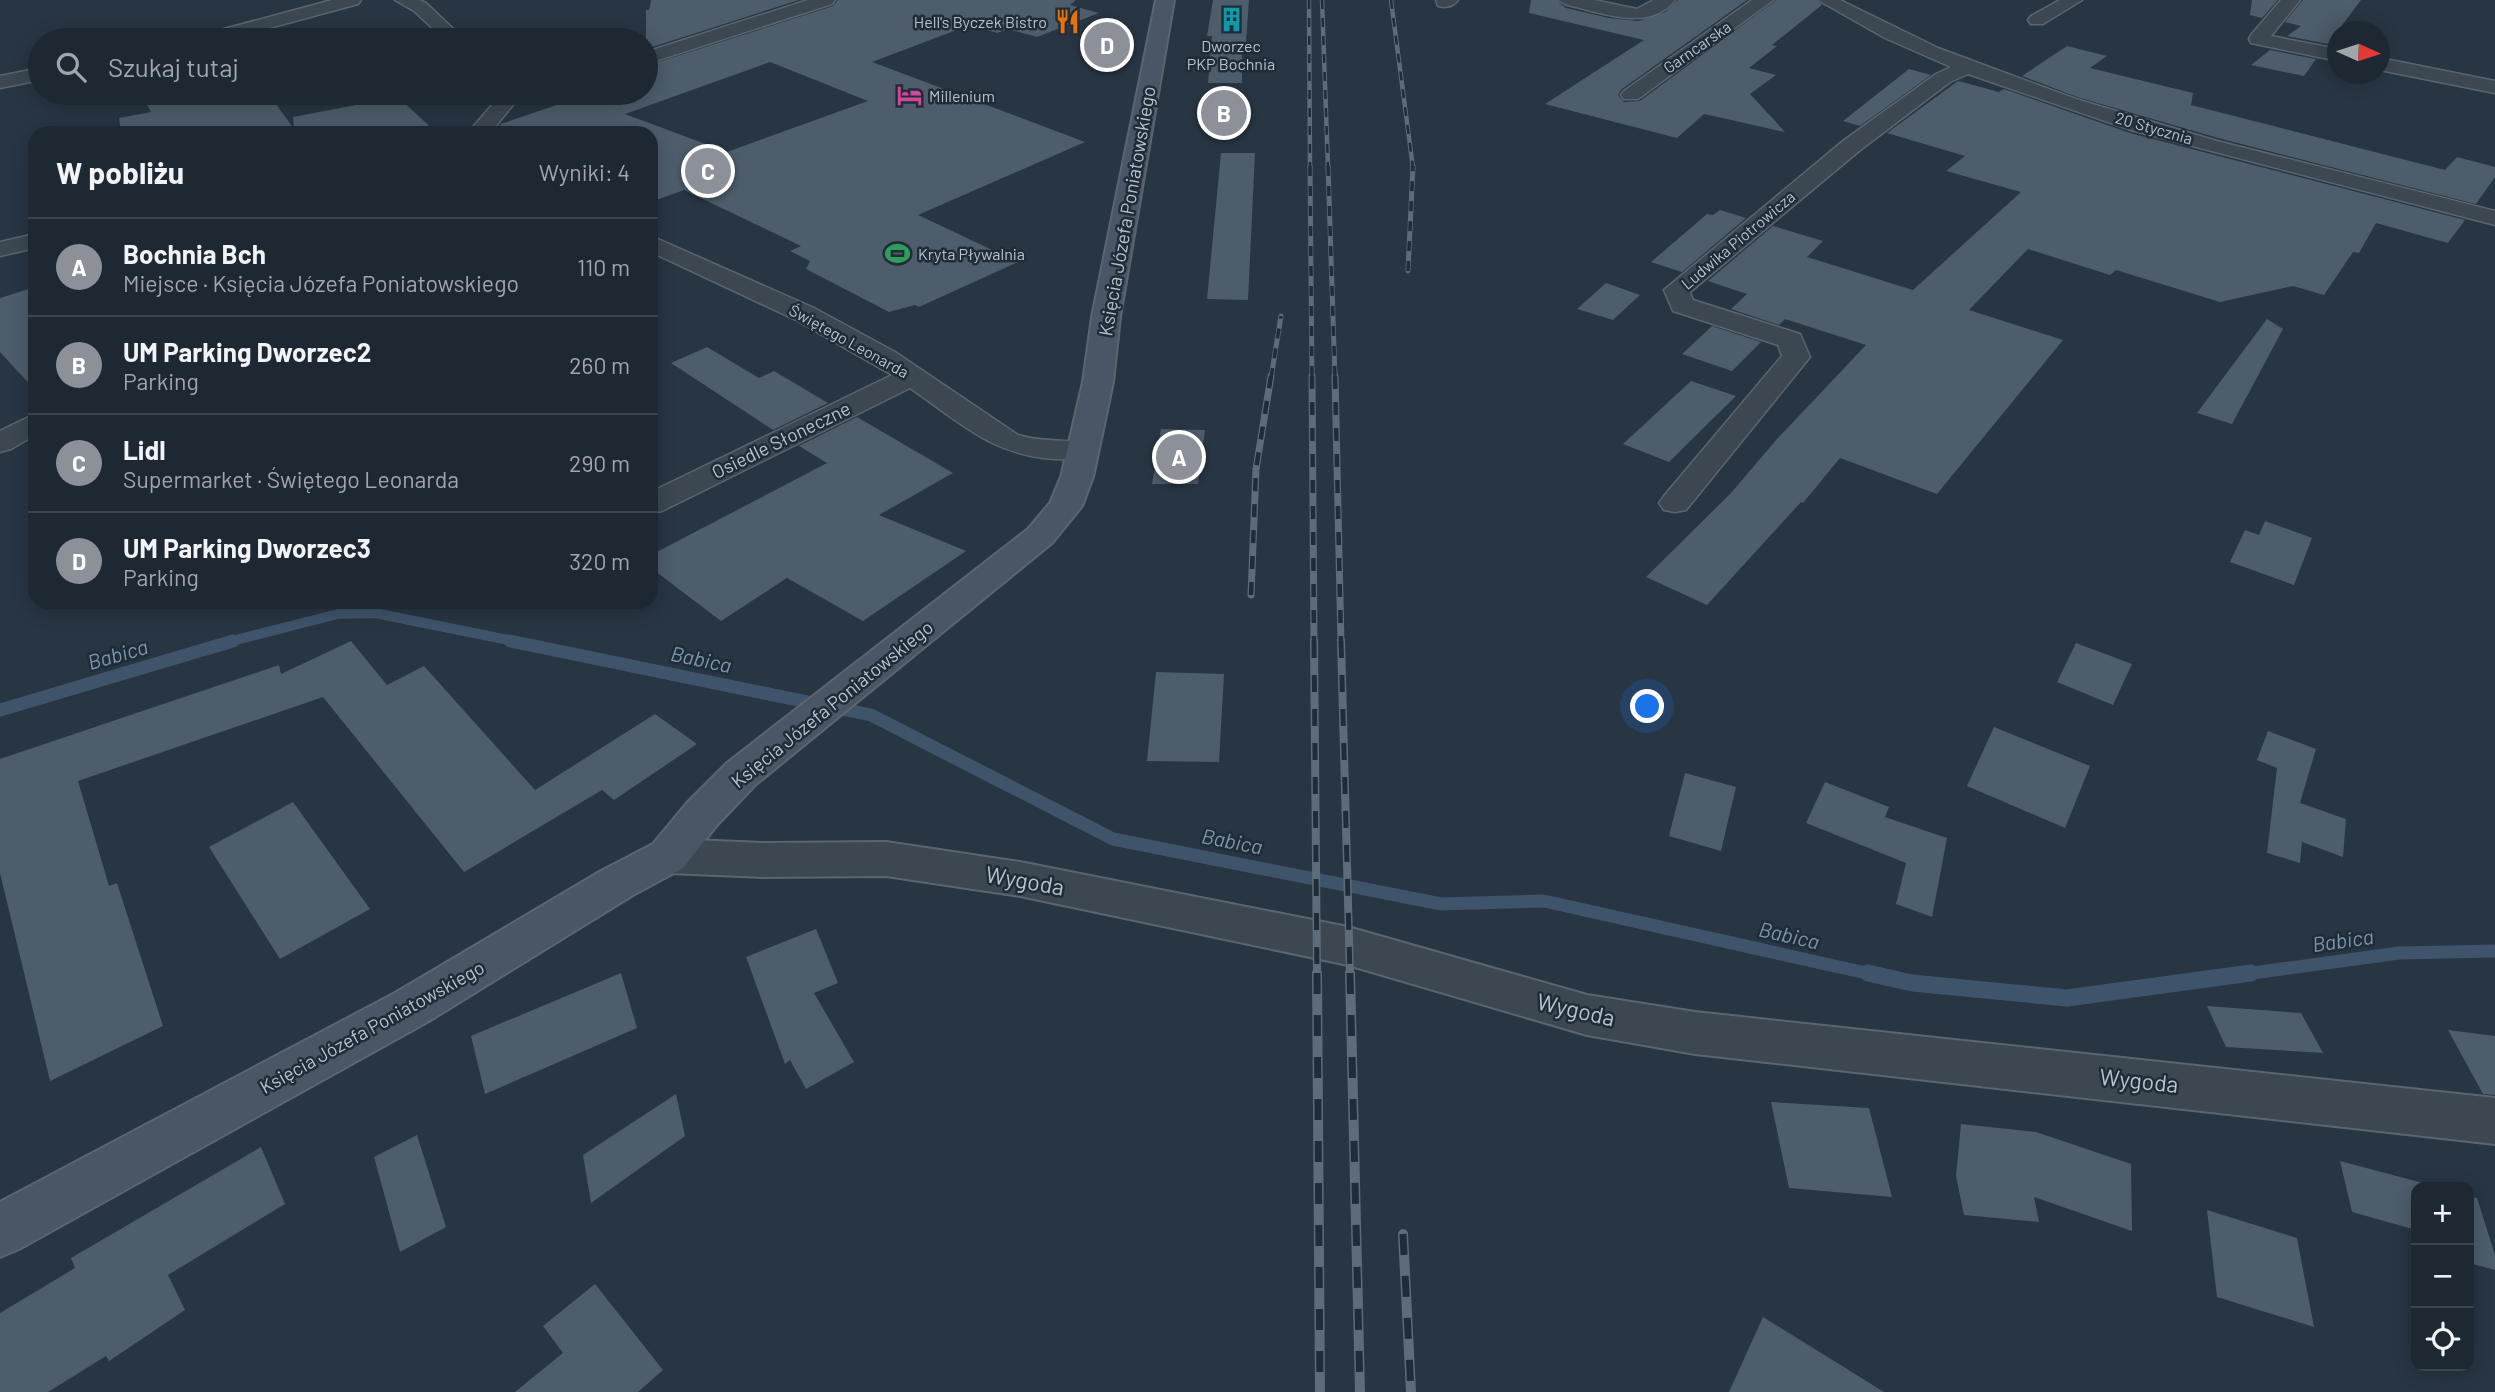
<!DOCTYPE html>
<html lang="pl">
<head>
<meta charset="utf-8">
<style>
  :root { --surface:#1e2832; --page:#2b343e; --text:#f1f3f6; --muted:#a1a6ac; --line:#3c444d; --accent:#8c9099 }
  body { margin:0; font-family:Barlow,sans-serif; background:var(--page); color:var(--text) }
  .controls { position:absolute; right:21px; bottom:21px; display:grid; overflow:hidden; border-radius:14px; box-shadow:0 4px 18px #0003 }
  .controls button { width:63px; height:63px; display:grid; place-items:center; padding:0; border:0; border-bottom:2px solid var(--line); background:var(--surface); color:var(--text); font:35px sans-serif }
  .compass { position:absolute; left:2327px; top:21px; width:63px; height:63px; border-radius:50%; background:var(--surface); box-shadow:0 4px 18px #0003; rotate:93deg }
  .you { position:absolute; left:1648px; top:707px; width:24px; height:24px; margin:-18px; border:5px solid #fff; border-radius:50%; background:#1a73e8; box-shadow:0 0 0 10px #1a73e833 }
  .badge { display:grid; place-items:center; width:46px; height:46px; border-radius:50%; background:var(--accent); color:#fff; font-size:23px; font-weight:700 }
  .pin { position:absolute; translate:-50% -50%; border:4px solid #fff; box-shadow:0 2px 7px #0006 }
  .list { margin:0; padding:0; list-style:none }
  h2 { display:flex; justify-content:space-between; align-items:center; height:91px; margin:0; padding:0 28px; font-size:30px }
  h2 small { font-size:23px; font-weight:400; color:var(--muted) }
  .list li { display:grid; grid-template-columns:46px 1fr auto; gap:21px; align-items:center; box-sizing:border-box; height:98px; padding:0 28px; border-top:2px solid var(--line) }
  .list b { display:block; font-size:26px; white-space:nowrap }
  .list p { margin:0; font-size:23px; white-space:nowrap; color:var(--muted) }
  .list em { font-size:23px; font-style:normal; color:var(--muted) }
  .icon { flex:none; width:38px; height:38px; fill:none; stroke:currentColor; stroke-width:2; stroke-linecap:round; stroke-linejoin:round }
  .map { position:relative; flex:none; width:2495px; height:1392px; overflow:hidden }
  .search { position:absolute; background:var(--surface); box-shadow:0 4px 18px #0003; left:28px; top:28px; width:630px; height:77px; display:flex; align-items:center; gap:18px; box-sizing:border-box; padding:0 24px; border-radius:38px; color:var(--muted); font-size:26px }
  .panel { position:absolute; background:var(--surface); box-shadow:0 4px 18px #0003; left:28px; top:126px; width:630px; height:483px; border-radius:21px }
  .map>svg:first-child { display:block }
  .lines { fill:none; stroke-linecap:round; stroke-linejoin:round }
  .stream-far2 { stroke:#3e546b; stroke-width:10 }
  .stream-far1 { stroke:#3e546b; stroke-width:13 }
  .stream { stroke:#3e546b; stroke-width:17 }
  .building { fill:#4e5d6b; fill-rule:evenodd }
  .minor-casing { stroke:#5a6570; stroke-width:3 }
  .tertiary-casing { stroke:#5a6570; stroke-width:4 }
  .secondary-casing { stroke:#5a6570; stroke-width:4 }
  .minor { fill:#3c4752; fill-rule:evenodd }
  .tertiary { fill:#3c4752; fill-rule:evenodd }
  .secondary { fill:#4a5665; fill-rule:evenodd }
  .rail-far4-casing { stroke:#5e6b79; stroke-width:4.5 }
  .rail-far3-casing { stroke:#5e6b79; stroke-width:5 }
  .rail-far2-casing { stroke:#5e6b79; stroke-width:7 }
  .rail-far1-casing { stroke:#5e6b79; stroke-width:8 }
  .rail-casing { stroke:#5e6b79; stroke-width:10 }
  .rail-far4 { stroke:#202c38; stroke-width:2.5; stroke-dasharray:9; stroke-linecap:butt }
  .rail-far3 { stroke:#202c38; stroke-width:3.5; stroke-dasharray:10; stroke-linecap:butt }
  .rail-far2 { stroke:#202c38; stroke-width:4.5; stroke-dasharray:13; stroke-linecap:butt }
  .rail-far1 { stroke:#202c38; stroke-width:5; stroke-dasharray:17; stroke-linecap:butt }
  .rail { stroke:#202c38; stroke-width:7; stroke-dasharray:21; stroke-linecap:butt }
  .labels { text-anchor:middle; stroke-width:5; stroke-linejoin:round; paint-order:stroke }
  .far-poi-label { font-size:16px; fill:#b9c2cc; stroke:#202c38; text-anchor:start }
  .far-street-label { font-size:16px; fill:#b9c2cc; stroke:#202c38 }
  .street-label { font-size:19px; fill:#b9c2cc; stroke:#202c38 }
  .water-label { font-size:21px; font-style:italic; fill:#7a95ae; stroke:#202c38 }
  .near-street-label { font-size:23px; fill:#b9c2cc; stroke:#202c38 }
</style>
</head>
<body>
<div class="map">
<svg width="2495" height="1392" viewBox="0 0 2495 1392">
  <rect width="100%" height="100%" fill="#283543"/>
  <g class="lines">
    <path class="stream-far2" d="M228,642l110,-28 37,-1 143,29"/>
    <path class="stream-far1" d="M510,641l361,74 242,124 328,65 103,-3 331,74
      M0,710l233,-69
      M2238,975l161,-22 96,-2"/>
    <path class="stream" d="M1868,973l44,10 155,15 184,-25"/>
  </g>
  <path class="building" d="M651,0h148l-153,49v-39h3z
    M838,0h238l-6,5 29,8 -62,24 -29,-8 -11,4 -27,-8 -98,37 213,80 -167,73 100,47 -99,45 -4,-2 -26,7 -83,-43 4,-8 -20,-10 11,-5 -117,-56 -33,12v-69h-158l8,-9 91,-31h54v-27l187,-60zM770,62l98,39 -141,51 -102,-38z
    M1213,0h36l-3,42h-4v41h-34l4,-47h-5z
    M1531,0h25l10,8 43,10 29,3 27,-9 13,-12h69l-125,89 -4,6 6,7 16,-1 136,-101h40l6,5 -50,40 5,1 -28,22 27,7 -26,19 35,38 -81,-18 -27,24 -132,-34 99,-64 -115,-27z
    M2252,0h26l-16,18 -12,-3z
    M2303,0h58l-33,44 -41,-8 14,-10 -16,-4z
    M2067,46l40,10 -17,12 103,25 -2,12 254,65 12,-13 38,10v10l-19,27 -258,-66 -141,-41 -55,-21z
    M2270,50l46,9 -12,17 -53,-11z
    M1909,69l22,6 -71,51 -17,-5z
    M1958,81l41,11 5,-3 126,44 335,87 -17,23 -72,-20 -17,30 -6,-1 -29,43 -31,-9 -73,16 -104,-32 -6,5 -82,-26 -59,61 94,30 -126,154 -97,-36 -37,45 -2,-1 -94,103 -61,-28 85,-84 45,-53 90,-95 -81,-26 -6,6 -48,-16 16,-15 -39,-13 65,-55 50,15 -16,16 106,33 108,-98 -75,-21 19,-15 -78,-23z
    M141,93h55l1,9 43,-9h28l26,36 -1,-12 105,-20 39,36h-316l-2,-15 32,-6z
    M1221,153h34l-7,147 -41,-1z
    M1720,210l26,8 -64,54 -31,-10 56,-48 6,1z
    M1606,283l34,12 -27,25 -36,-11z
    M35,287v103l-35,-38v-54z
    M2267,319l16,10 -51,95 -35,-11z
    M1712,326l49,16 -29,29 -50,-17z
    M707,347l52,31 15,-7 54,32 -55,27 -102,-67z
    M1691,381l45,15 -67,66 -46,-18z
    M857,417l96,56 -74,42 87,36 -103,70 -76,-43 -66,43 -70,-53v-13l176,-92 -28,-17z
    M1161,429l44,1 -7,54h-46z
    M2265,521l47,17 -18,47 -64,-23 15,-32 14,5z
    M351,641l36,44 37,-19 111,124 120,-76 42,30 -83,56 -12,-10 -138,82 -141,-175 -245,84 31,105 8,-3 46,143 -113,55 -50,-208v-114l279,-94 2,9z
    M2076,643l56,21 -19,41 -56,-23z
    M1156,672l68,2 -5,88 -72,-1z
    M1994,727l96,39 -25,62 -98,-42z
    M2268,731l48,18 -16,54 46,16 -3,38 -41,-15 -2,21 -33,-10 10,-85 -20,-8z
    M1685,773l51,14 -15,64 -52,-15z
    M1825,782l64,25 -4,10 62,21 -15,79 -36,-13 10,-41 -100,-40z
    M293,802l77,107 -90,50 -71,-112z
    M816,929l22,54 -24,10 40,69 -48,27 -16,-29 -5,4 -39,-107z
    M621,973l16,55 -152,66 -14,-58z
    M2207,1006l94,7 22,40 -97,-6z
    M2448,1030l47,6v59l-12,-1z
    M676,1094l9,42 -94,67 -8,-48z
    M1771,1102l98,6 23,89 -103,-9z
    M1961,1124l75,8 95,32 1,67 -98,-34 5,25 -75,-7 -8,-39z
    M417,1135l29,92 -46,25 -26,-95z
    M261,1147l24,57 -117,71 17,35 -76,51 -3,-5 -58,36h-48v-79l75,-45 -4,-10z
    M2340,1161l98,26h-22v43l-64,-18z
    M2469,1196l8,2 18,57v15l-26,-7z
    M2207,1210l90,28 17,89 -97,-30z
    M595,1284l68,86 -25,22h-123l48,-39 -20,-27z
    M1763,1317l121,75h-155z"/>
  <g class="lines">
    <defs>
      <path id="minor" d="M332,0h29l-3,4 -133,36h-29l2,-4z
        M395,0h24l7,3 39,37h-20l-31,-29z
        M808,0h27l-3,4 -186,60v-12z
        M1436,0h22c-5,7 -13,8 -20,6z
        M1558,0h36l43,9 17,-9h21c-27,33 -74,12 -108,5z
        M1752,0h21l-135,99h-14l-3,-4 3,-4z
        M1818,0h22l98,48 138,51 141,42 278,70v14l-364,-95 -163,-56 -18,8 -91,69 -169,141 3,8 107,34 10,23 -124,153 -11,2 -11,-2 -5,-7 5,-7 118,-140 -4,-11 -105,-34 -9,-21 179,-149 93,-67 15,-7 -66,-29z
        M2060,0h22l-39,24h-12l-3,-4 3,-4z
        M2281,0h19l-29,36 67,13v12l-87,-18 -2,-4 2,-4z
        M2380,58l115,23v12l-115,-23z
        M40,68v12l-40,8v-12z
        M494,93h20l3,7 -27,33h-22l29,-34z
        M35,234v14l-35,8v-14z
        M651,236l163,72 81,44 123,83c24,8 50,3 75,10l4,6 -4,6c-13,4 -25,2 -38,2 -62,-3 -97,-38 -145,-71l-248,123 -11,2v-21l241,-117 -96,-55 -145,-68z
        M35,414v21l-24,14 -11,3v-21z"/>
      <path id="tertiary" d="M668,839l96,4 122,-1 134,20 328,65 239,68 108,17 800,86v46l-800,-90 -108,-19 -239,-70 -328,-69 -134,-20 -122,1 -96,-4 -15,-5 -7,-12 7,-12z"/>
      <path id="secondary" d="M1156,0h18l-54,317 -7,65 -20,95 -11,29 -30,37 -297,242 -38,40 -34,43 -50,27 -204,126 -410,228 -19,8v-55l395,-209 206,-122 52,-27 34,-41 40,-40 301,-234 22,-26 11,-26 22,-95 9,-65z"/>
    </defs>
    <use href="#minor" class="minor-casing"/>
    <use href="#tertiary" class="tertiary-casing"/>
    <use href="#secondary" class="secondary-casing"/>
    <use href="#minor" class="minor"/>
    <use href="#tertiary" class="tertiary"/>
    <use href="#secondary" class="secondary"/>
    <defs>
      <path id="rail-far4" d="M1309,0l1,168
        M1322,0l6,168
        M1391,0l22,168"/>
      <path id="rail-far3" d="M1310,166l2,212
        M1328,166l7,212
        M1408,271l5,-105
        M1271,378l10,-62"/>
      <path id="rail-far2" d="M1312,376l2,266
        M1335,376l6,266
        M1251,595l5,-126 15,-93"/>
      <path id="rail-far1" d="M1314,641l3,334
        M1341,641l9,334"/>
      <path id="rail" d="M1317,973l3,419
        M1350,973l10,419
        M1403,1234l8,158"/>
    </defs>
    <use href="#rail-far4" class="rail-far4-casing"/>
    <use href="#rail-far3" class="rail-far3-casing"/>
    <use href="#rail-far2" class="rail-far2-casing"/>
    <use href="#rail-far1" class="rail-far1-casing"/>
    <use href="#rail" class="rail-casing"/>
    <use href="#rail-far4" class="rail-far4"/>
    <use href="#rail-far3" class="rail-far3"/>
    <use href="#rail-far2" class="rail-far2"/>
    <use href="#rail-far1" class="rail-far1"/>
    <use href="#rail" class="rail"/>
  </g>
  <defs>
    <symbol id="building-bare" viewBox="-9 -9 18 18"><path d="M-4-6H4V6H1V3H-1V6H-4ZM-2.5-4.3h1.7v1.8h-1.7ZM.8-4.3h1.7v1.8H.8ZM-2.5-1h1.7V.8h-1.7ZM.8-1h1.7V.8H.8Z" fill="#0f9aa8" stroke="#202c38" stroke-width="2.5" paint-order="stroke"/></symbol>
    <symbol id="restaurant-bare" viewBox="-9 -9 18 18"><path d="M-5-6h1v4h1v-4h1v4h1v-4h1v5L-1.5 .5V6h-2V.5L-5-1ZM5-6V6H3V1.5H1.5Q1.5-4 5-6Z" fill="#e8710a" stroke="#202c38" stroke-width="2.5" paint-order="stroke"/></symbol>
    <symbol id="hotel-bare" viewBox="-9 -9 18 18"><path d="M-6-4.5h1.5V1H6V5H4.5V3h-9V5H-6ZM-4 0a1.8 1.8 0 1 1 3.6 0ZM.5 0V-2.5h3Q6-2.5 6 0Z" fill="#d1479c" stroke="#202c38" stroke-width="2.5" paint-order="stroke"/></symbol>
    <symbol id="stadium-bare" viewBox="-9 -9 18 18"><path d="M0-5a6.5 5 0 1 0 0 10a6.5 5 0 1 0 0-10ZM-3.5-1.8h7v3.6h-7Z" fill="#2e9e5b" stroke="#202c38" stroke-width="2.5" paint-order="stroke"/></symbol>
  </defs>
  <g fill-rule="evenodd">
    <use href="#building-bare" x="1214" y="2" width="35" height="35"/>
    <use href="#restaurant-bare" x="1050" y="4" width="35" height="35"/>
    <use href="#hotel-bare" x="892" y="78" width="35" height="35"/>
    <use href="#stadium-bare" x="880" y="236" width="35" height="35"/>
  </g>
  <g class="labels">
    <g class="far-poi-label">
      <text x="1047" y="28" text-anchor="end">Hell's Byczek Bistro</text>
      <text x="1231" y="52" text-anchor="middle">Dworzec<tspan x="1231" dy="18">PKP Bochnia</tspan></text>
      <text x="929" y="102">Millenium</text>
      <text x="918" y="260">Kryta Pływalnia</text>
    </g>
    <g class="far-street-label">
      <text transform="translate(1697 47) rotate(-35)" y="6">Garncarska</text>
      <text transform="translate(2154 128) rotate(16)" y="6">20 Stycznia</text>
      <text transform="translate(1738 240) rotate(-40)" y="6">Ludwika Piotrowicza</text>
      <text transform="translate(849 341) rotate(29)" y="6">Świętego Leonarda</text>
    </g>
    <g class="street-label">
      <text transform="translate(1127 211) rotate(-80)" y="7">Księcia Józefa Poniatowskiego</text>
      <text transform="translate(781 440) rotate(-26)" y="7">Osiedle Słoneczne</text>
      <text transform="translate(832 704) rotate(-39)" y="7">Księcia Józefa Poniatowskiego</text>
      <text transform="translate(372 1027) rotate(-29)" y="7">Księcia Józefa Poniatowskiego</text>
    </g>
    <g class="water-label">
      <text transform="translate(118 655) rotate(-16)" y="7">Babica</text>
      <text transform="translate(701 660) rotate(12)" y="7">Babica</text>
      <text transform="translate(1232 842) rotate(11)" y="7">Babica</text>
      <text transform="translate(1789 936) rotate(13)" y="7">Babica</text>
      <text transform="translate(2343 941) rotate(-8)" y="7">Babica</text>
    </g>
    <g class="near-street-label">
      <text transform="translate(1025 881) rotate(10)" y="8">Wygoda</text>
      <text transform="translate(1576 1010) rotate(13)" y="8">Wygoda</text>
      <text transform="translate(2139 1081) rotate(6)" y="8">Wygoda</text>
    </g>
  </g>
</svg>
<div class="controls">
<button>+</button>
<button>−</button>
<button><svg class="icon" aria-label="locate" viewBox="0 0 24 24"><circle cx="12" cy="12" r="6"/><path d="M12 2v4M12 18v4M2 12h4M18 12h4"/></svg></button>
</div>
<svg class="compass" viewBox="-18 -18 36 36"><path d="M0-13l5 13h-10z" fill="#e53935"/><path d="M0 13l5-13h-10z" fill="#a1a6ac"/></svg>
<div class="you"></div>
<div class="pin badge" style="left:1179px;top:457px">A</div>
<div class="pin badge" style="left:1224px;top:113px">B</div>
<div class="pin badge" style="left:708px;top:171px">C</div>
<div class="pin badge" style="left:1107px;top:45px">D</div>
<div class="search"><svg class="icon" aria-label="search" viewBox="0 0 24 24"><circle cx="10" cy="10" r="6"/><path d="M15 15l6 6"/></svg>Szukaj tutaj</div>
<section class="panel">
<h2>W pobliżu<small>Wyniki: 4</small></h2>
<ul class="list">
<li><span class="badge">A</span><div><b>Bochnia Bch</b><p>Miejsce · Księcia Józefa Poniatowskiego</p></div><em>110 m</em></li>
<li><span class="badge">B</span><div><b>UM Parking Dworzec2</b><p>Parking</p></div><em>260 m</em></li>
<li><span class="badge">C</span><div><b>Lidl</b><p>Supermarket · Świętego Leonarda</p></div><em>290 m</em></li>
<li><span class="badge">D</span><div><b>UM Parking Dworzec3</b><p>Parking</p></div><em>320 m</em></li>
</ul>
</section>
</div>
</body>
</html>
